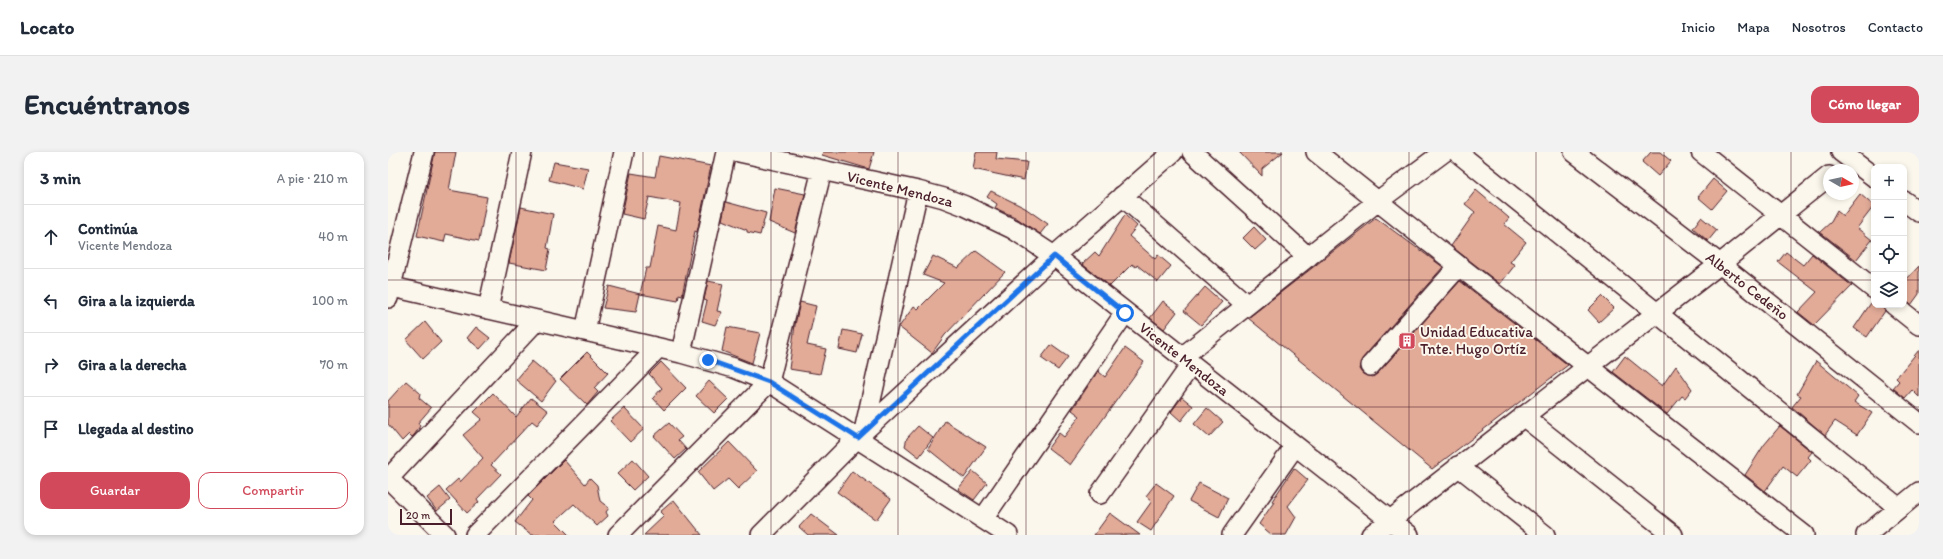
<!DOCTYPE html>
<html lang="es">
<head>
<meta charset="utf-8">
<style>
  :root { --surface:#fff; --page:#f2f2f3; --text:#1f2937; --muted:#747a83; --line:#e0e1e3; --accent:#d1495b }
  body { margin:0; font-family:Itim,sans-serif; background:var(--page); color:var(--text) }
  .controls { position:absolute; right:12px; top:12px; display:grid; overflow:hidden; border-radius:8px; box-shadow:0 2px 6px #0003 }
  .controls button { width:36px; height:36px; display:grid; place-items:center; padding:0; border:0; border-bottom:1px solid var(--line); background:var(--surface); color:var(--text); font:20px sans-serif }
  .compass { position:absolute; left:1435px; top:12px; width:36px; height:36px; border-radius:50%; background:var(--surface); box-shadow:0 2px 6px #0003; rotate:99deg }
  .scale { position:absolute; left:12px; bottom:10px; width:52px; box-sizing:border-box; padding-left:4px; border:2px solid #4a1f2b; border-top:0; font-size:11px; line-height:14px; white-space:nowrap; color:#4a1f2b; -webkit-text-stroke:3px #fbf7ec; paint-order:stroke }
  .stop { position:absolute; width:12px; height:12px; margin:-9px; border:3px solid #1a73e8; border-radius:50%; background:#fff }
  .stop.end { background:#1a73e8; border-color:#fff; box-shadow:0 1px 4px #0008 }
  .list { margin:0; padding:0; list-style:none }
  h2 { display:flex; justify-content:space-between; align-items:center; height:52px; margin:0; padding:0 16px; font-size:17px }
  h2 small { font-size:13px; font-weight:400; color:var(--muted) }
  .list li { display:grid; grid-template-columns:26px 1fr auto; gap:12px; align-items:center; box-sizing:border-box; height:64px; padding:0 16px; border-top:1px solid var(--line) }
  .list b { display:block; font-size:15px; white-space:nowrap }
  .list p { margin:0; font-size:13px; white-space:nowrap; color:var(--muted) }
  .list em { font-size:13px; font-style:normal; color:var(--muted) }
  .actions { display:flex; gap:8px; padding:12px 16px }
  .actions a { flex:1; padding:9px 0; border:1px solid var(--accent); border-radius:12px; text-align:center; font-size:14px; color:var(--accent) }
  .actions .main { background:var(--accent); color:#fff }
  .icon { flex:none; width:22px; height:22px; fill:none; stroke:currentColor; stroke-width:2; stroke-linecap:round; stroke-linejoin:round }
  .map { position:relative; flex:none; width:1531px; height:383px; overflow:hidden; border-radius:12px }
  header { display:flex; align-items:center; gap:24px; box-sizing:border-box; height:56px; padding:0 20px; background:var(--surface); border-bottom:1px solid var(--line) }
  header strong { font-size:19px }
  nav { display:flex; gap:22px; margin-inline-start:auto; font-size:14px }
  .intro { display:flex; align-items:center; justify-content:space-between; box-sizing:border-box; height:96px; padding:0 24px }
  h1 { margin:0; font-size:28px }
  .button { padding:10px 18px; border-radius:12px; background:var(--accent); color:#fff; font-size:14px; font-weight:700 }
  main { display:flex; gap:24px; padding:0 24px }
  aside { flex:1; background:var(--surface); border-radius:12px; box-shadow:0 2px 6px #0003 }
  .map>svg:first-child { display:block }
  .building { fill:#e2ab98; stroke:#4a1f2b }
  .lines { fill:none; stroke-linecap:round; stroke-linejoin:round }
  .minor-casing { stroke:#4a1f2b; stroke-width:22 }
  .minor { stroke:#fbf7ec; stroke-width:19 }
  .route { stroke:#1a73e8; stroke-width:5 }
  .grid { fill:none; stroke:#4a1f2b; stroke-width:1; stroke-opacity:0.55 }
  .labels { text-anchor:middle; stroke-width:4; stroke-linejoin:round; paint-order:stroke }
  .street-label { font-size:15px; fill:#4a1f2b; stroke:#fbf7ec }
  .poi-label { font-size:15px; fill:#4a1f2b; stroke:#fbf7ec; text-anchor:start }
</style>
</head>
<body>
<header>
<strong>Locato</strong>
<nav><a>Inicio</a><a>Mapa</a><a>Nosotros</a><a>Contacto</a></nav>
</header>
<div class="intro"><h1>Encuéntranos</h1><a class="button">Cómo llegar</a></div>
<main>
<aside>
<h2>3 min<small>A pie · 210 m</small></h2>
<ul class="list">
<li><svg class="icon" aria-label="ahead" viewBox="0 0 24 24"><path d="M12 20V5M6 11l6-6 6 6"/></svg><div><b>Continúa</b><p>Vicente Mendoza</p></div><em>40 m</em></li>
<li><svg class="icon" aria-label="left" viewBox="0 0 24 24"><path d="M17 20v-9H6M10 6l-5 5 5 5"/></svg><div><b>Gira a la izquierda</b></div><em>100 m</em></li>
<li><svg class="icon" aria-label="right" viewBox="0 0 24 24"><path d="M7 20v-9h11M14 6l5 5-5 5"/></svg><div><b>Gira a la derecha</b></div><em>70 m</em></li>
<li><svg class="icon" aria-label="arrive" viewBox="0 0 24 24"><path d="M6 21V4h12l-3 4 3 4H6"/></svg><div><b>Llegada al destino</b></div></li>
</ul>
<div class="actions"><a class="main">Guardar</a><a>Compartir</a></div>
</aside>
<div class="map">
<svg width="1531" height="383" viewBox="0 0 1531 383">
  <rect width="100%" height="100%" fill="#fbf7ec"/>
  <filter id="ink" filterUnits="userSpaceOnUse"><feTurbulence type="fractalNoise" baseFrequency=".025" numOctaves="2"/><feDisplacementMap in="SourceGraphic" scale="8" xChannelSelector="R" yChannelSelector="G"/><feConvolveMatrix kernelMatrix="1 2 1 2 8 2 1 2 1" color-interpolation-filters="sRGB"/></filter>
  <g filter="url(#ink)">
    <path class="building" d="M47,0h21l-7,38 38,7 -8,44 -33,-7 -2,8 -27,-6z
      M435,0h51l-5,17 -47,-14z
      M588,0h21l-1,7 31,3 -3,18 -51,-11z
      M851,0h44l-21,17v7z
      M1263,0h9l11,9 -13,15 -16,-14z
      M271,4l52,10 -14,66 -2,-1 -13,65 -3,-1 -1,6 -38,-7 6,-26h4l8,-42 18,4 5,-27 -32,-6 -5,22 -22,-5 9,-41 24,4z
      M166,10l34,6 -5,21 -34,-9z
      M1325,27l14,12 -15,18 -14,-12z
      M387,36l30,6 -10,39 -26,-11z
      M1088,38l33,28 -5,6 22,18 -16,20 5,3 -15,19 -49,-38 24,-34 -10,-8z
      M603,39l34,17 23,16 -8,10 -25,-17 -20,-9 2,-4 -10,-7z
      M1472,42l14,12 -17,22 15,12 -16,20 -36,-28 11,-10 6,-11 6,5z
      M338,50l40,11 -6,22 -13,-3v-2l-25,-10z
      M133,55l32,7 -6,34 3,1 -4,21 -37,-7z
      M737,63l12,11 -8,10 26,23 3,-4 13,11 -13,16 -21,-17 -1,2 -4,-3 -22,22 -28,-22 13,-12 4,4z
      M1313,65l16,13 -9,11 -15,-13z
      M988,66l67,49 -81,92 -3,10 4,5 10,3 5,-4 82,-92 108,84 -136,104 -184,-151z
      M866,75l12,13 -11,10 -12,-12z
      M588,99l29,21 -60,63 -13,18 -33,-26 15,-21 4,3 26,-26 -21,-8 10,-19 25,12z
      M1398,100l17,13 9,-11 40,32 -38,39 -16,-13 19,-20 -39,-30z
      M1531,114v28l-8,11 -7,-6v-17z
      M320,129l15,3 -6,27 5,1 -7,13 -13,-4 5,-20 -3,-1z
      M221,134l31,8 -4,18 -33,-4z
      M817,135l17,15 -21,23 -17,-14z
      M1214,144l12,12 -15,14 -11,-12z
      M1485,148l1,5h6l5,6 -18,26 -13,-9z
      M775,149l14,11 -13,17 -14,-11z
      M412,150l16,4 -9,39 19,4 -6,25 -31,-5 6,-44z
      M37,170l16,20 -18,17 -17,-19z
      M88,175l14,11 -10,11 -13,-11z
      M339,175l33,6 -8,30 -30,-12z
      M455,178l19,4 -5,19 -18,-4z
      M663,193l17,12 -10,13 -17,-12z
      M737,196l19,14 -74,103 -22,-17 11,-15 5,4 16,-21 -8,-6 26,-39 7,6z
      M1531,198v47l-7,-7 -7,8 -12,-10 6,-7 -3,-3z
      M199,200l21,21 -14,15 4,4 -11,13 -27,-26z
      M1237,204l37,30 14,-20 16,23 -7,9 -3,-2 -15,18 -54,-42z
      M144,209l24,20 -15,20 -25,-21z
      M1428,209l42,35 -4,6 18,11 -15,22 -22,-14 -10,14 -33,-28 9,-11 -4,-2z
      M273,210l25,26 -22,22 -11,-12 9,-10 -13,-14z
      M18,229l14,12 -1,5 12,10 -13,15 2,3 -5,8 -3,3 -3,-3 -7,7 -14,-17v-23z
      M321,229l19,18 -14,14 -18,-17z
      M105,241l23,24 15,-19 17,13 -11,14 -5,-4 -41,44 10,9 -24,25 2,3 -12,11 -21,-23 12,-11 2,3 23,-24 -20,-23 19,-16 -8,-7z
      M794,245l11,9 -12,15 -10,-9z
      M236,256l20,21 -14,13 -20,-21z
      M819,256l16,14 -14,15 -15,-13z
      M557,269l41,26 -22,31 -36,-29z
      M281,271l13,14 -4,3 8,9 -11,10 -21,-23z
      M530,274l15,12 -14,19 -14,-11 2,-8z
      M1392,274l32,26 -4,5 3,3 -14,17 -14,-11 -18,25 -20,-16 19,-30z
      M341,290l28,29 -19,18 -10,-10 -15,12 -15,-19z
      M245,307l15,17 -15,14 -16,-16z
      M176,308l21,24 5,-6 7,7 3,16 9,7 -3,4 2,4 -11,10 -23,-22 -19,17 14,14h-37l-17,-13 17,-22 -4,-4z
      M906,316l14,12 -20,26 8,11 -10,18h-14l-13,-11 15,-22 -2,-1z
      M464,319l39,28 -15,21 -39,-28z
      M585,319l14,12 -13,17 -16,-11z
      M768,331l18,13 -23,35 -14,-9 15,-21 -6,-5z
      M811,331l29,15 -9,19 -30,-16z
      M52,335l10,13 -13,11 -10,-13z
      M286,348l28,35h-58l20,-19 -4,-4z
      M722,361l30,22h-46z
      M423,362l28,21h-31l-9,-8z"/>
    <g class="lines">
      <defs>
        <path id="minor" d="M351,0l179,39 26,7 21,8 48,23 41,27 355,279
          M804,0l116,105
          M928,0l143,114 345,269
          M1069,0c147,120 295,237 442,356
          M1186,0l146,112 199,159
          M1313,0l173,137
          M1453,0l33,25
          M734,44l125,109
          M1516,49l15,11
          M0,134l293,67 53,15 35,14 239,153
          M0,146l36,-146
          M1506,153l25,20
          M100,157l34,-157
          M197,179l39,-179
          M293,201l45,-201
          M794,205l196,-156 66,-49
          M982,214l89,-100
          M1135,264l150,119
          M476,279l54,-240
          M1070,314l87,69
          M0,326l57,57
          M0,327l149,-159
          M712,342l91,-129
          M595,367l142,-206
          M87,383l183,-187
          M230,383l151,-153 53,-212
          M373,383l103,-104 190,-175 119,-104
          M844,383l63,-89
          M983,383l349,-271 109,-88
          M1478,383l53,-43"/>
      </defs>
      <use href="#minor" class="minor-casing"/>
      <use href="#minor" class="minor"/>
    </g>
  </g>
  <g class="lines" filter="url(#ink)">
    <path class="route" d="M320,208l61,22 89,56 196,-182 71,57"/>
  </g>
  <path class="grid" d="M128,0v383M255,0v383M383,0v383M510,0v383M638,0v383M766,0v383M893,0v383M1021,0v383M1148,0v383M1276,0v383M1403,0v383M0,128h1486M1516,128h15M0,255h1531"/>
  <defs>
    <symbol id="building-square" viewBox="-11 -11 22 22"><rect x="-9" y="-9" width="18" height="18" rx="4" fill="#d1495b" stroke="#fbf7ec"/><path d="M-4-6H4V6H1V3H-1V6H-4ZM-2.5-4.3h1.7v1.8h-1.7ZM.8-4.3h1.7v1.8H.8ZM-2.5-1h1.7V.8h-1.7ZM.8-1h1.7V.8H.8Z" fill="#fff"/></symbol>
  </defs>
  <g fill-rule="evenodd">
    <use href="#building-square" x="1009" y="179" width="20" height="20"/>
  </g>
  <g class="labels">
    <g class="street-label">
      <text transform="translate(512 37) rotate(14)" y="5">Vicente Mendoza</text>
      <text transform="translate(1359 134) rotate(38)" y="5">Alberto Cedeño</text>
      <text transform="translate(796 207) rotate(38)" y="5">Vicente Mendoza</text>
    </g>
    <g class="poi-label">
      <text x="1032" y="185">Unidad Educativa<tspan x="1032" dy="17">Tnte. Hugo Ortíz</tspan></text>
    </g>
  </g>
</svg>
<div class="controls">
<button>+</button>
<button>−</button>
<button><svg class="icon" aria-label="locate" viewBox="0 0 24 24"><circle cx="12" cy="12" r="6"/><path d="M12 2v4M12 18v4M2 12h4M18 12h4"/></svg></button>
<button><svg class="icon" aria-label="layers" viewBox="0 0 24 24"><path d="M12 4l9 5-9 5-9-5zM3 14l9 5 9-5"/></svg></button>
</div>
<svg class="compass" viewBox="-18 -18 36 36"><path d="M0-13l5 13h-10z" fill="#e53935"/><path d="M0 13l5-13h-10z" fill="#747a83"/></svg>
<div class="scale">20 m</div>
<div class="stop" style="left:737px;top:161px"></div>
<div class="stop end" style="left:320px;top:208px"></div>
</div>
</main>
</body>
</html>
